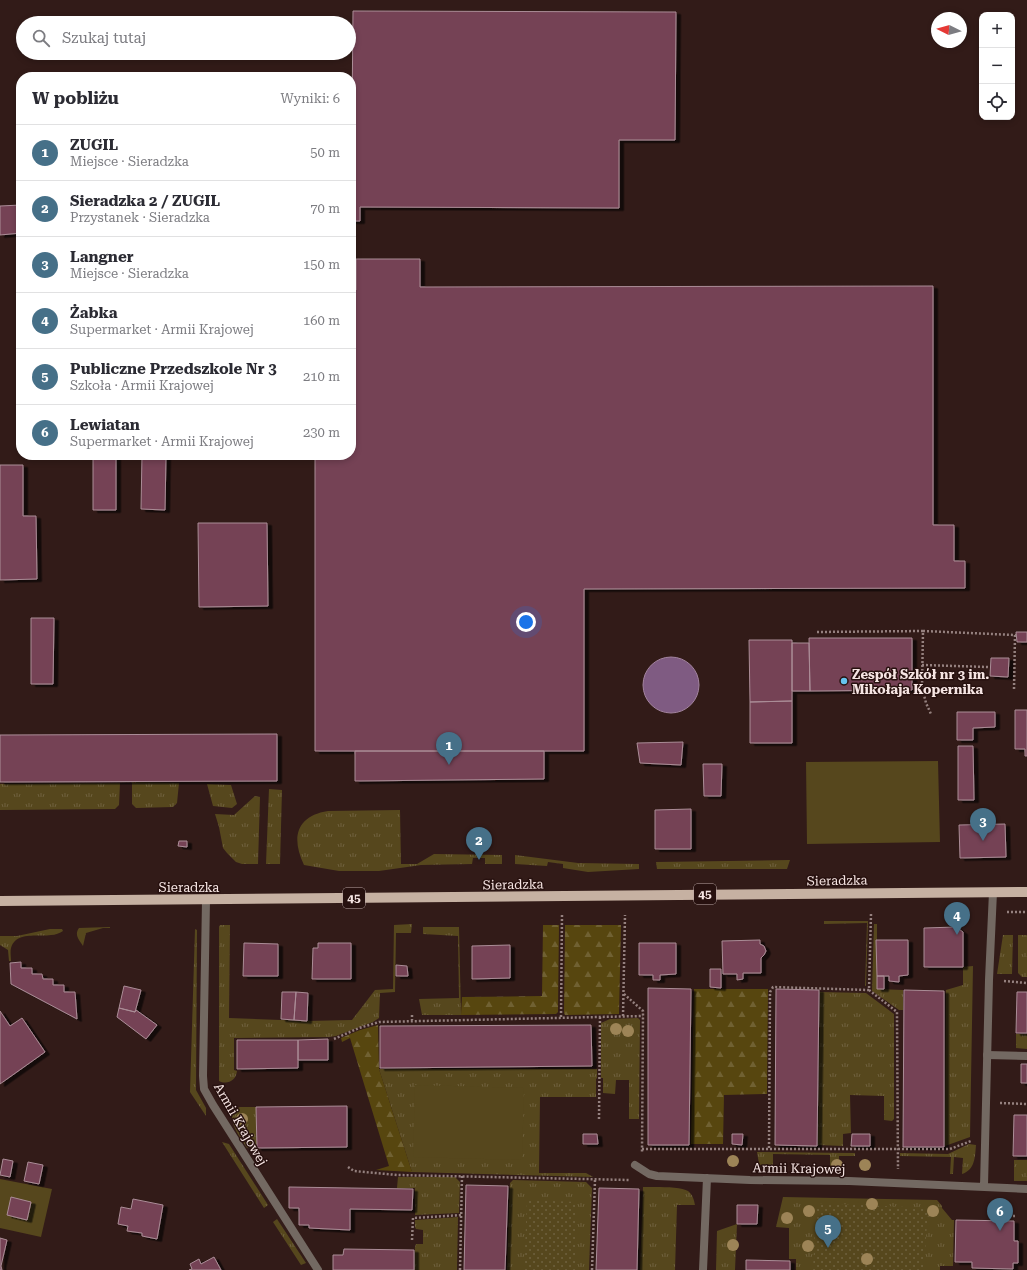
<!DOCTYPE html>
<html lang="pl">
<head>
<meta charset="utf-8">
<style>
  :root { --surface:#fff; --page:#f2f2f3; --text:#2b2b33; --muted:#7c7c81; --line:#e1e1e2; --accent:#467088 }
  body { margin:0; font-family:"Roboto Serif",serif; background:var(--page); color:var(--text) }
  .controls { position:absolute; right:12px; top:12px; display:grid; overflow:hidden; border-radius:8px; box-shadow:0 2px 6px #0003 }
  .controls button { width:36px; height:36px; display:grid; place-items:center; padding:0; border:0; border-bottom:1px solid var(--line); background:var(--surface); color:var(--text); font:20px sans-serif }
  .compass { position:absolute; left:931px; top:12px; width:36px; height:36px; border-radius:50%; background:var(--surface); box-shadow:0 2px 6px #0003; rotate:275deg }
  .you { position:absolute; left:526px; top:622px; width:14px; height:14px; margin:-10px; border:3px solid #fff; border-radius:50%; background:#1a73e8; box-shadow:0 0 0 6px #1a73e833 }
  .badge { display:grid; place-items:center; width:26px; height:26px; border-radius:50%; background:var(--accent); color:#fff; font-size:13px; font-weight:700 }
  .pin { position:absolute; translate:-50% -33px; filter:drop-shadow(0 1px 2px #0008) }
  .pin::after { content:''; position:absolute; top:21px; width:14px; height:12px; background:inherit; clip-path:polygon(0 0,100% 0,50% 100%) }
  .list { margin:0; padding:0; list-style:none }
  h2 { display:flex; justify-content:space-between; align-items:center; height:52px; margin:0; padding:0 16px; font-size:17px }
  h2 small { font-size:13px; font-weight:400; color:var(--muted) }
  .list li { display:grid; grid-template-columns:26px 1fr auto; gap:12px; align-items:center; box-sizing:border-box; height:56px; padding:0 16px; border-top:1px solid var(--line) }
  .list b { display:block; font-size:15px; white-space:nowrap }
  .list p { margin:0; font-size:13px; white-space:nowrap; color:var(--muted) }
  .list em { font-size:13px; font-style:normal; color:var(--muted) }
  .icon { flex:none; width:22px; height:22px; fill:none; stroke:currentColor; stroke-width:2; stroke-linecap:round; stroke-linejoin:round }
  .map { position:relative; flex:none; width:1027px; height:1270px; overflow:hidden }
  .search { position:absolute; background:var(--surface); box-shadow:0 2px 6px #0003; left:16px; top:16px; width:340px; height:44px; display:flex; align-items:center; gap:10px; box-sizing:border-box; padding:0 14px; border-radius:22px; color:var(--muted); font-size:15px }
  .panel { position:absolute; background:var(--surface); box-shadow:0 2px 6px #0003; left:16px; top:72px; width:340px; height:388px; border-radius:16px }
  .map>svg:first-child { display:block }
  .grass { fill:url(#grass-tufts) }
  .forest { fill:url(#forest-firs) }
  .park { fill:url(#park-dots) }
  .garden { fill:#56471d }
  .water { fill:#7f5b82; stroke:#a3849f }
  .building { fill:#744255; stroke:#ab8d97; filter:url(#shadow) }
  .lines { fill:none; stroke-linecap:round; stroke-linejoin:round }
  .path { stroke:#95817f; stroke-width:2.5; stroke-dasharray:2 2; stroke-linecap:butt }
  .lane { stroke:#736962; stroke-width:8 }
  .street { stroke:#736962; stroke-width:8 }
  .primary { stroke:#c6b1a2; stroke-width:10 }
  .tree { fill:#9d8457 }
  .poi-dot { fill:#66c4ef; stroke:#27110f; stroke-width:1.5 }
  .labels { text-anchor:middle; stroke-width:3; stroke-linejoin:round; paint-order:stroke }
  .shield { fill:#27110f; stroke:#b8a5a3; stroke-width:1 }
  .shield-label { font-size:12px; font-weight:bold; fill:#f6e5e3 }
  .poi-label { font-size:13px; font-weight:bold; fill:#f6e5e3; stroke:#27110f; text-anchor:start }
  .street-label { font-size:13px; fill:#f6e5e3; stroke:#27110f }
</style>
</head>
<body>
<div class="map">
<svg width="1027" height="1270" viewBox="0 0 1027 1270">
  <defs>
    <pattern id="grass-tufts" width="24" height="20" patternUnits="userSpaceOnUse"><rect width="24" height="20" fill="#56471d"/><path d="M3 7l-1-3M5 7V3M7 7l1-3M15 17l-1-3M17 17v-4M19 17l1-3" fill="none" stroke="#6f613e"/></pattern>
    <pattern id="forest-firs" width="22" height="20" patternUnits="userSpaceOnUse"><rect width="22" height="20" fill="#57460f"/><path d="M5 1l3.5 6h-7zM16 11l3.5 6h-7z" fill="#706132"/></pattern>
    <pattern id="park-dots" width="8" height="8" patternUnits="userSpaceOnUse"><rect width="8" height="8" fill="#56471d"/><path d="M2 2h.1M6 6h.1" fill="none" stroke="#6f613e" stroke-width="1.8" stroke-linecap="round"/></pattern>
    <filter id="shadow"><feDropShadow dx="4.5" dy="2.5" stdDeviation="0" flood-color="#0009"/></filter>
  </defs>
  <rect width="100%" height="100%" fill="#321b18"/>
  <path class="grass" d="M132,782l47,1 -2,20 -4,4 -37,1 -4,-4z
    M120,783l-1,22 -4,4 -115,1v-26z
    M207,784l24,1 6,19 -5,4 -19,-2z
    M269,789l13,1 -2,74h-14z
    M255,796l5,1 -2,67h-16l-6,-2 -9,-9 -4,-5 -4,-21 -4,-13 19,1z
    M400,810l1,54h16l17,-10 68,1v9h-17v-6h-12l-1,6 -51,1 -42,6h-40l-35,-6c-13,-27 -8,-49 24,-54z
    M515,855l63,8 61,1v5l-51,3 -25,-4v-4l-15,-2 -1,4 -32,-2z
    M790,860l-3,9h-130l-1,-7z
    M824,921h44l-2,65h-1l2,-63 -43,1z
    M412,924l-1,9h-15l-1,59 -15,1 -1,25 -6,4 -37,14 -7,1 -95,1v32l3,1c-1,10 -10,14 -18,10v-154l1,-2h10l-1,93 78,3 45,-1 23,-30 18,-1 1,-64z
    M874,924h3v65l26,1v20h-4l-27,-19z
    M110,927v1h-7l-17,5 -3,13c-4,-6 -9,-11 -4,-18z
    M423,927h36l2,88h-39l-3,-16 40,-1 -1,-62 -35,-2z
    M50,929h12l1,2c-3,2 -8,4 -12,4 -13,2 -35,-4 -40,13 -1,4 0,9 0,13h-2l-1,-11 -8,-5v-9h17z
    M195,929l2,1 -1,160 10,18v8l-16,-24z
    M1003,935h10l-1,39h-15z
    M1018,935h9v42h-5l-4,-4z
    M973,966l-3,171 -25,9 1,-156 17,-5v-18z
    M820,992l46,1 28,21v105l-2,2 -8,-1v-24l-34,-1 1,38 -8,1v12l-25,-1z
    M638,1018l2,2 -1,99h-10v-39h-13l-1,14 -12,-1v-15h-2v-55l9,-4z
    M1016,1034h11v15l-11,-1z
    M379,1069h218v9l-1,1v18h-56l-1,76h47l7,4 -181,-5z
    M240,1107h16l1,41h-10c-6,-10 -26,-34 -7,-41z
    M222,1142l7,2 39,61 -4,3z
    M969,1144l7,1c-1,12 -1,25 -14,29l1,-16 -9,-1 -1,17h-3l1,-17 -51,-1v-3l48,1z
    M757,1152l98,1v3h-16v15h-9v-16l-57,-1v16l-5,-1 -9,-5z
    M1014,1160h13v21h-13z
    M398,1177h57l5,5 -1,31 -44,2v-27h-18z
    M513,1180l73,2 6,6 -3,82h-82l3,-87z
    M643,1187c10,0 38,-1 45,4 5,4 6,9 7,14h-18l-2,65h-35z
    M783,1197l154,3 5,6v2l10,12h2l-1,46h-13v4h-144v-11h-7v-31l-13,-1z
    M458,1217l-1,53h-43l1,-23 1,-3h7v-14l-7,-1 -1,-2v-7z
    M277,1219l29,44 -5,2 -28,-43z
    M737,1224l-2,46h-19l1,-39z"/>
  <path class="forest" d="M543,925h16l-1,87 -2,2 -95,1 1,-18 80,-1z
    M565,925h56l-2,89 -54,1 -1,-2z
    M694,989h74l-1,105 -43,1 -1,49h-32z
    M378,1025l1,44 33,103 -36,-2 13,-4 -39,-128 -8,4 -1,-4 19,-8z"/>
  <path class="park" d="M527,1200l50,2 -2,68h-51z
    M816,1203l112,5 -4,62h-111z"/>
  <path class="garden" d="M938,761l2,81 -133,2 -1,-82z
    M415,1085l109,3 -2,72 -109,-3z
    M0,1179l52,10 -11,48 -41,-9z"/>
  <path class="water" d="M643 685a28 28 0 1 1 56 0a28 28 0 1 1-56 0Z"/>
  <path class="building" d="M353,11l323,1 -1,128h-56v68l-259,-1v14h-9z
    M189,73l1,4h-41v-1z
    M21,205v28l-21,2v-29z
    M356,259h64v28l513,-1v239h21v36h11v27l-381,1v162h-269v-296h36v-165h5z
    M93,455h23v55h-23z
    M142,455h24l-1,55 -24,-1z
    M0,465h23v51h13l1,63 -37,1z
    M198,523h69l1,83 -69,1z
    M31,618h23l-1,66h-22z
    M1016,632h11v10h-10z
    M809,638h103v52l-102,1z
    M749,640h43v61l-42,1z
    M792,643h17l1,48h-18z
    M991,658h18l-1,19 -18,-1z
    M792,701v42h-42v-41z
    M1015,710h12v46h-2v-7h-10z
    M957,712h38v15l-22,1v12h-16z
    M277,734v47l-277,1v-47z
    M683,742l-2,23 -41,-2 -3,-20z
    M958,746h15l1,54h-16z
    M355,751h189v28l-189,2z
    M703,764h19l-1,32h-17z
    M691,809v40h-36v-39z
    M1005,824l1,33 -46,1 -1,-33z
    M179,841h8v6l-9,-1z
    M956,927l7,5v35h-39v-39z
    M760,940v4l4,2 2,5 -2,4 -3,3v15h-18v6l-6,1v-6h-14l-1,-33z
    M876,940h32v35l-9,1v6l-10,-1v-5h-12z
    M244,943l34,1v32h-35z
    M318,943h33v36h-39l1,-31h5z
    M639,943h37v31l-16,1v5h-7v-5h-14z
    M510,945v33l-38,1v-33z
    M21,962v6h11v6h10l1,5h10v6h11v7h11l2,27 -66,-35 -1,-21z
    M396,965l11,1 1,10h-12z
    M710,969h11v19l-11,-1z
    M877,976h7v13h-7z
    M124,986l17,4 -6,22 -16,-4z
    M648,988l43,1 -2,156h-41z
    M776,989l43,1 -2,156 -42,-1z
    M904,990l40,1v156h-41z
    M282,992h14l-2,28 -13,-1z
    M296,992l12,1 -1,28 -13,-1z
    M1017,992h10v41h-11z
    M119,1008l16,4 1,-2 21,15 -11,14 -29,-22z
    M0,1011l10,15 12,-8 23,34 -45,32z
    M591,1025l1,41 -212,2v-42z
    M328,1039v21h-30v-20z
    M237,1040h61v28l-61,1z
    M1021,1064h6v19h-6z
    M347,1106v41l-90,1 -1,-41z
    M1014,1115h13v41h-14z
    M583,1134h14l1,10h-15z
    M732,1134h11l-1,11 -10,-1z
    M852,1134h18v12h-19z
    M3,1159l10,2 -3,16 -10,-2z
    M28,1162l15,3 -4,19 -15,-3z
    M466,1185l42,1 -3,84h-41z
    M289,1187l124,2 -1,21 -62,-1v21l-41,-2v-3h-10v-17h-10z
    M599,1188l40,1 -2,81h-41z
    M11,1197l20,5 -4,18 -20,-5z
    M133,1199l30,6 -6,34 -15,-3v-3l-15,-2 1,-5 -10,-2 3,-17 10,2z
    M737,1205h21l-1,19h-20z
    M956,1220l58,1v20h4v22h-5v6l-41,-1v-6h-17z
    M0,1238l7,2 -6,26 1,4h-2z
    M344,1249l70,1v20h-81v-15h10z
    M214,1257l7,13h-32l3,-1 -2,-5 9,-5 2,5z
    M746,1260l44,1v9h-44z"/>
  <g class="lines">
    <path class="path" d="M923,631l92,4 -1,55
      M817,632l106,-1 -1,56 4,16 5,11
      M922,665l66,2
      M1007,912h19
      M871,914l-2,76 28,22 1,157
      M1004,981l23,2
      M624,994l19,17 -1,141
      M412,1015v5
      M623,1016l2,-101
      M561,1017l1,-102
      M334,1039l25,-11 20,-6 264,-6
      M1000,1103l27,1
      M599,1119l1,-103
      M769,1148l1,-156 3,-5 96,3
      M642,1149h308l21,-8
      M348,1167l6,4 43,4 233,5
      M1013,1216h4
      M412,1240l1,-22 48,-3
      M460,1270l2,-94
      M592,1270l3,-90"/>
    <path class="lane" d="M987,1055l40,1"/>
    <path class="street" d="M206,900l-3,176 1,13 9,16 105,165
      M635,1165l14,9 8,2 93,4 99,1 178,8
      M984,1186l5,-206 4,-88
      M703,1270l4,-92"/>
    <path class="primary" d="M0,901l1027,-9"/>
  </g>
  <g class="tree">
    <circle cx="616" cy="1029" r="6"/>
    <circle cx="628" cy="1031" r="6"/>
    <circle cx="242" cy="1119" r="6"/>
    <circle cx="733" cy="1161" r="6"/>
    <circle cx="837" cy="1165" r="6"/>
    <circle cx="865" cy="1165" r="6"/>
    <circle cx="872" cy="1204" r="6"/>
    <circle cx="809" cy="1211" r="6"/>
    <circle cx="933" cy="1211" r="6"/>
    <circle cx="787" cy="1218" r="6"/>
    <circle cx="733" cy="1245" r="6"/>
    <circle cx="808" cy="1246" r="6"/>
    <circle cx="867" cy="1259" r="6"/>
  </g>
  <circle class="poi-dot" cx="844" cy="681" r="4"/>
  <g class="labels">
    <g class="shield">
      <rect x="694" y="884" width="22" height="20" rx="3"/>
      <rect x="343" y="888" width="22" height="20" rx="3"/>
    </g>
    <g class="shield-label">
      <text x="705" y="898">45</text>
      <text x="354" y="902">45</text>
    </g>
    <g class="poi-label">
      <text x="852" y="679">Zespół Szkół nr 3 im.<tspan x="852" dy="15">Mikołaja Kopernika</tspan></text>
    </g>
    <g class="street-label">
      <text transform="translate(837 880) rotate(-1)" y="5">Sieradzka</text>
      <text transform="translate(513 884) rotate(-1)" y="5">Sieradzka</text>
      <text x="189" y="892">Sieradzka</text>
      <text transform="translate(241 1124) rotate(60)" y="5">Armii Krajowej</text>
      <text transform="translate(799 1168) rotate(1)" y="5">Armii Krajowej</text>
    </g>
  </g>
</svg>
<div class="controls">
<button>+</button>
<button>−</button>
<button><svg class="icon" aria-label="locate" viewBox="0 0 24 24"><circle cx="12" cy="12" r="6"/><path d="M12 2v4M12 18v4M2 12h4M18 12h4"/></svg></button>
</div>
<svg class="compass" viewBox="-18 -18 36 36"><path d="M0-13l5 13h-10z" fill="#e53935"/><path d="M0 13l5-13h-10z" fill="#7c7c81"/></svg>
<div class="you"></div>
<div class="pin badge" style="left:449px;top:765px">1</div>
<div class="pin badge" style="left:479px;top:860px">2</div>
<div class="pin badge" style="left:983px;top:841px">3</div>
<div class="pin badge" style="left:957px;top:935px">4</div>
<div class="pin badge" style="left:828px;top:1248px">5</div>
<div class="pin badge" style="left:1000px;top:1231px">6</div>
<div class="search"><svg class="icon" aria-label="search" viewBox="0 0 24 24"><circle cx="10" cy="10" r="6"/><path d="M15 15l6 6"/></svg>Szukaj tutaj</div>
<section class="panel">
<h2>W pobliżu<small>Wyniki: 6</small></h2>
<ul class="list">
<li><span class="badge">1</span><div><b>ZUGIL</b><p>Miejsce · Sieradzka</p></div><em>50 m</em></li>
<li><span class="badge">2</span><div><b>Sieradzka 2 / ZUGIL</b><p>Przystanek · Sieradzka</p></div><em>70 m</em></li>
<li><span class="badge">3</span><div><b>Langner</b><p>Miejsce · Sieradzka</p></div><em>150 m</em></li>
<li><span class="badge">4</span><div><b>Żabka</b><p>Supermarket · Armii Krajowej</p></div><em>160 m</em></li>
<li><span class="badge">5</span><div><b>Publiczne Przedszkole Nr 3</b><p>Szkoła · Armii Krajowej</p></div><em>210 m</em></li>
<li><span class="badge">6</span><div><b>Lewiatan</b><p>Supermarket · Armii Krajowej</p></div><em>230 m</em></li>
</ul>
</section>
</div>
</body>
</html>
